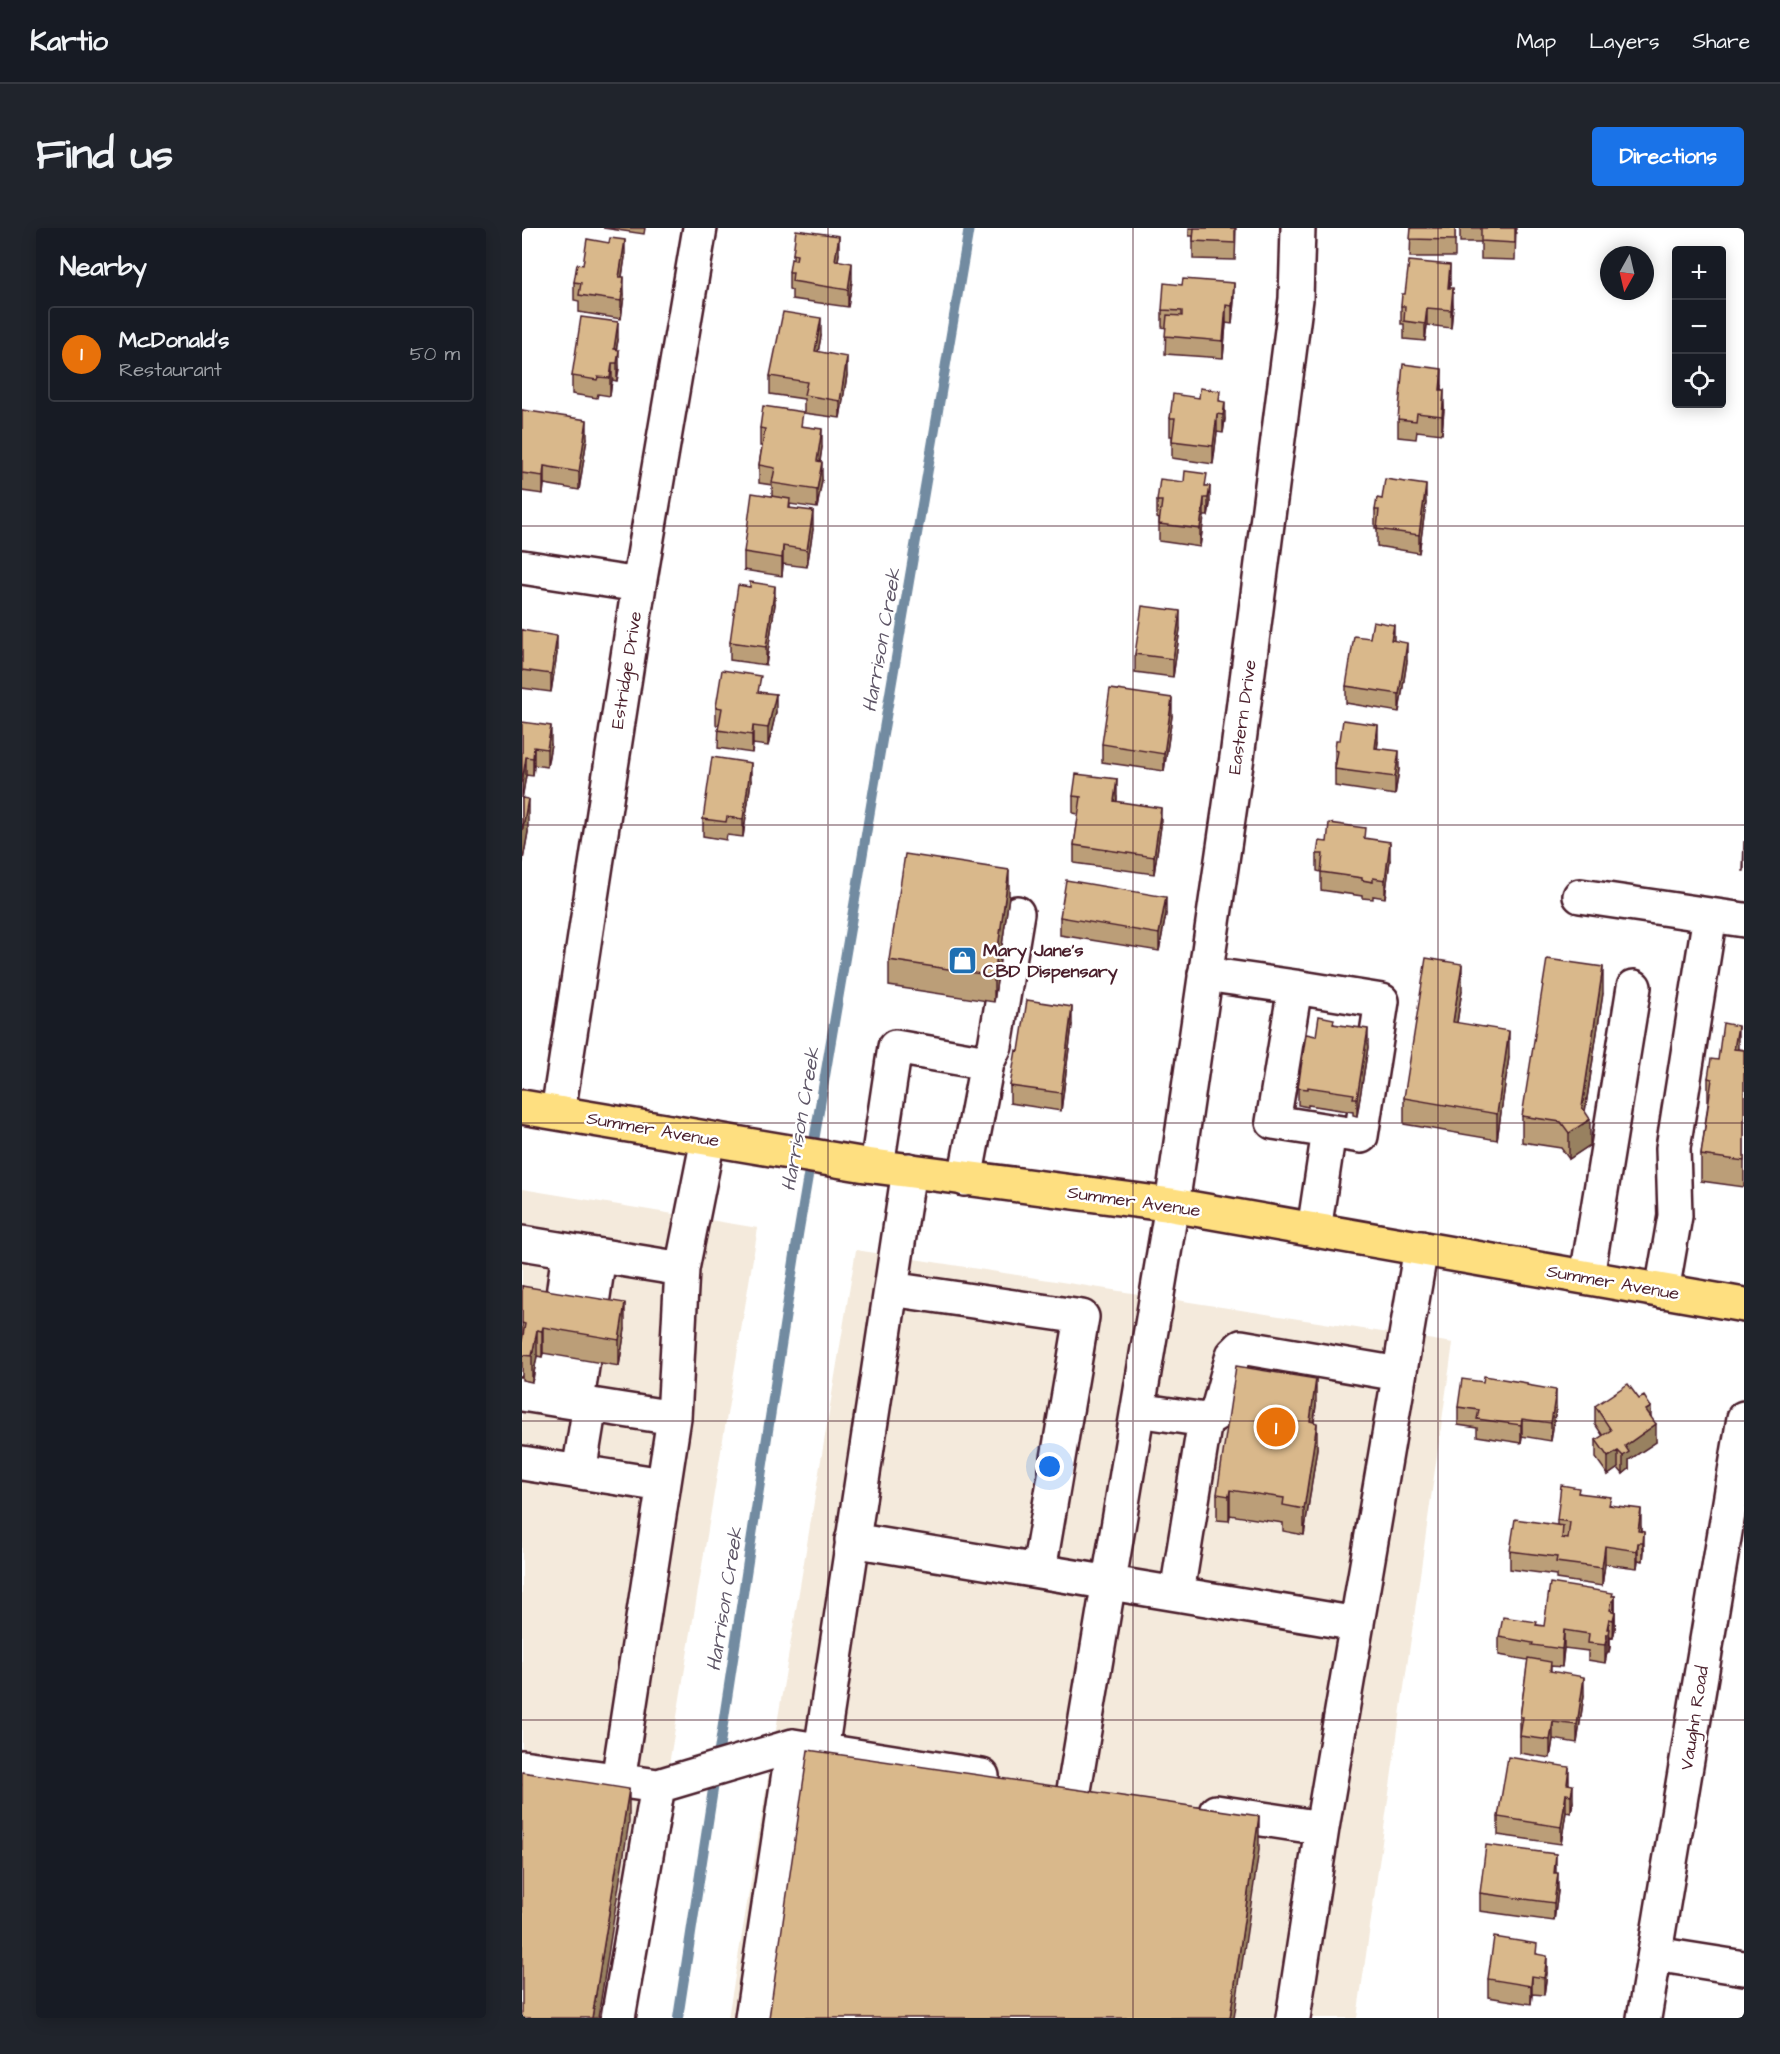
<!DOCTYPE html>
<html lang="en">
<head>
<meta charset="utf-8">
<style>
  :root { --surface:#171b24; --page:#20242c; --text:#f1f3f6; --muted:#9ea1a6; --line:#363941; --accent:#1a73e8 }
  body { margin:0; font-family:"Architects Daughter",sans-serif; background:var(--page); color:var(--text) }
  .controls { position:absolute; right:18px; top:18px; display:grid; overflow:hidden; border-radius:6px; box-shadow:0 3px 15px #0003 }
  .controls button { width:54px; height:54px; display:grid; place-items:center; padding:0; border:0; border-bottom:2px solid var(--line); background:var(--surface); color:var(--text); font:30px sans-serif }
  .compass { position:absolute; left:1078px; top:18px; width:54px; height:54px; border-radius:50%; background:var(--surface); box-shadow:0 3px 15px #0003; rotate:188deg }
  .you { position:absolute; left:528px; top:1239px; width:21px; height:21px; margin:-15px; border:4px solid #fff; border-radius:50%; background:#1a73e8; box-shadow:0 0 0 9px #1a73e833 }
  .badge { display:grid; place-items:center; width:39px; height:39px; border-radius:50%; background:var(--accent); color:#fff; font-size:20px; font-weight:700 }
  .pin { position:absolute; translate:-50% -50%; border:3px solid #fff; box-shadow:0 2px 6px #0006 }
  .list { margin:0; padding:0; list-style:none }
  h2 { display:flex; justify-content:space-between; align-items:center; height:78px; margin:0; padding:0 24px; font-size:26px }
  h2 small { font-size:20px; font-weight:400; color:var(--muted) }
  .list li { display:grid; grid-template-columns:39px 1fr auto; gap:18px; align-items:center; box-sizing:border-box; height:96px; margin:0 12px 12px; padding:0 12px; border:2px solid var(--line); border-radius:6px }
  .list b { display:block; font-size:22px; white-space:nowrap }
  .list p { margin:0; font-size:20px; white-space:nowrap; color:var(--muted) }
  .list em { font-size:20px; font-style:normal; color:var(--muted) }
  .icon { flex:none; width:33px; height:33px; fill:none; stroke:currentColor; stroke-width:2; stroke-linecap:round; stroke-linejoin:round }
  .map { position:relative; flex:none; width:1222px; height:1790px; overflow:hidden; border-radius:6px }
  header { display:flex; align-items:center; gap:36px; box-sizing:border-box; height:84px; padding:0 30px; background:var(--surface); border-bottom:2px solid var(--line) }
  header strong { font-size:28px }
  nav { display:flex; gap:33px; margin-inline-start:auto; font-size:21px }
  .intro { display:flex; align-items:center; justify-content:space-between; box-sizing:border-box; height:144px; padding:0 36px }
  h1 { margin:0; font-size:42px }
  .button { padding:15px 27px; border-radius:6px; background:var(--accent); color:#fff; font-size:21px; font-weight:700 }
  main { display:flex; gap:36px; padding:0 36px }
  aside { flex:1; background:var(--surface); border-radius:6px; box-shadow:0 3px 15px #0003 }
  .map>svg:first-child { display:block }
  .built { fill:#f4eadc }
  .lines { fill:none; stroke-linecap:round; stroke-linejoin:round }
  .stream { stroke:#728ba1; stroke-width:10 }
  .minor-casing { stroke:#4a1f2b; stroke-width:38 }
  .major-casing { stroke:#4a1f2b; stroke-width:38 }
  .minor { stroke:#fff; stroke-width:33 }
  .major { stroke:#fedf80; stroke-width:33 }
  .wall { fill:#bb9e78; stroke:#4a1f2b; stroke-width:1.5 }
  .shaded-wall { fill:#988161; stroke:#4a1f2b; stroke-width:1.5 }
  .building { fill:#d9b88b; stroke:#4a1f2b; stroke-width:1.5 }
  .grid { fill:none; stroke:#4a1f2b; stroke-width:1.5; stroke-opacity:0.55 }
  .labels { text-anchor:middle; stroke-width:5; stroke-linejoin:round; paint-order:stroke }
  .street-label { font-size:18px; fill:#4a1f2b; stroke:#fff }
  .poi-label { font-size:18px; font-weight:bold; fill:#4a1f2b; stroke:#fff; text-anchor:start }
  .water-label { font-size:20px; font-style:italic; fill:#5e5566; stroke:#fff }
</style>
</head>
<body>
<header>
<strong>Kartio</strong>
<nav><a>Map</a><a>Layers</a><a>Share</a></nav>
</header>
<div class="intro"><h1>Find us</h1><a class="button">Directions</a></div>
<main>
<aside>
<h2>Nearby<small></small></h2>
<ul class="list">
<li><span class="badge" style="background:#e8710a">1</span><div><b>McDonald's</b><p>Restaurant</p></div><em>50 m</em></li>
</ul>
</aside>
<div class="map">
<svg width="1222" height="1790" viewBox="0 0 1222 1790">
  <rect width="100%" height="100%" fill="#fff"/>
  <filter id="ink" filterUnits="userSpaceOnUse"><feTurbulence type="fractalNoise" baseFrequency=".0167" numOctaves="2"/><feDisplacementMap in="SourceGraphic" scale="12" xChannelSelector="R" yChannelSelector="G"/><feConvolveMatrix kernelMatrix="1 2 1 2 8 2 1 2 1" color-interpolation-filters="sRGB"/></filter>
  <g filter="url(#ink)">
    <path class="built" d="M0,961l236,39 -131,790h-105z
      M334,1022l597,93 -96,675h-629z"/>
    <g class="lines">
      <path class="stream" d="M156,1790l120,-783 171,-1007"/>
      <defs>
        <path id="minor" d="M0,339l117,18
          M1058,668l164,24
          M683,746l90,13
          M36,884l81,-527 61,-357
          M355,938l18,-119 92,16
          M443,951l22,-116 8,-17 22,-133
          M792,1002l15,-99 -56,-9 22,-135 87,14 -21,135 -32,-5
          M0,1015l160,26
          M1065,1049l47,-290
          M369,1061l191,28 -43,253
          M1140,1063l13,-75 -2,-68 37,-233
          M38,1090l9,-67
          M67,1095l10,-67
          M0,1166l152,24
          M26,1170l6,-43
          M55,1174l6,-43
          M616,1182l67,10 12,-7 16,-58 8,-8 158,27
          M0,1235l141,22
          M57,1244l11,-67
          M330,1312l505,84
          M655,1365l28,-173
          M299,1523l88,-581
          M0,1539l136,19 135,-40 189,30
          M96,1553l56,-363 8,-149 26,-130
          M552,1562l98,-585 65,-448 59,-458 2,-71
          M694,1584l106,16 -29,190
          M800,1600l99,-580
          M1133,1726l89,14
          M96,1790l40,-232
          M230,1790l41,-272
          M1122,1790l100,-600"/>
        <path id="major" d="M0,879l344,58 306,40 572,100"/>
      </defs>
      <use href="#minor" class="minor-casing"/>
      <use href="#major" class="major-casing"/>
      <use href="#minor" class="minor"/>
      <use href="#major" class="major"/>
    </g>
    <path class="wall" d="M81,0h42l-1,6z
      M667,0h47l-1,32 -42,-1v-23h-4z
      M889,0h44v29h-45z
      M938,0h56l-1,32 -34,-1v-17h-21z
      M271,26h46l-1,7 14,20 -4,26 -56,-8v-9l-3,-1v-17l4,-13z
      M103,29l-3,20 2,18 -3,24 -42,-7v-11l-5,-1v-18l9,-17z
      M928,55v5l3,18 -2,22 -24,-3 -2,16 -21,-2v-15h-3v-18l4,-12z
      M712,72l-2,24 -6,-1 -3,35 -58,-4 1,-26 -4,-1v-17z
      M299,108l-3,16 29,23 -7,43 -36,-5v-14l-34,-5v-18z
      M96,112l-2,10 3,18 -2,13 -5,-1 -2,16 -12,-2 -1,4 -25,-4v-18z
      M920,158v4l2,18 -2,26 -25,-3 -1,8 -18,-2v-18z
      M698,173l5,18 -2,14 -6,-1 -4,32 -41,-6v-22h-2v-18z
      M0,182l65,28 -8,52 -35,-6 -1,10 -21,-3z
      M281,199l19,20 -2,15 2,18 -5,28 -27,-4v4l23,21 -6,38 -24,-3 -1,12 -38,-6v-18l28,-56v-11l-13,-2v-18l3,-19h-2v-18z
      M685,258l3,18 -2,12h-4l-4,31 -41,-6v-22l-2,-1v-17z
      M860,271l44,4 -7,50 -42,-7v-18h-2v-18z
      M253,376l-9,61 -36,-5v-18z
      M658,401l-7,48 -38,-5v-18z
      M0,402l35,23 -6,39 -29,-4z
      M872,413l13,20 -8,51 -53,-9v-17z
      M239,464l15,20 -8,34 -15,-2 -1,9 -34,-5 1,-23h-3v-18z
      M650,488l-8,55 -62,-9v-18z
      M0,494l29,22 -4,23 -13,-2 -1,11 -7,-1 -4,23 6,34 -6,33z
      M856,514l-1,6 22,21 -4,26 -60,-9v-36z
      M229,553l-8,56 -16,-2 -1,5 -23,-4v-17z
      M551,568l44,1v5l44,24 -7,48 -80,-11v-18l5,-31 -6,-1z
      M843,610l25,22 -5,38 -12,-2v3l-11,-1v-2l-41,-6v-18l-4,-1v-17l10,-12z
      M1222,613v30h-1z
      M487,668l-15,106 -105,-16v-26z
      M644,686l-7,37 -99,-16v-18z
      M940,762l-5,33 52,34 -12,83 -93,-16v-26z
      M1081,765l-18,119 5,33 -21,14 -8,-11 -39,-6v-26z
      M812,796l34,23 -11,69 -4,-1v-3l-45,-7v2l-10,-2v-17l18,-52z
      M550,797l-11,86 -51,-8v-17l9,-35z
      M1216,821l6,1v137l-43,-6v-26l7,-51v-26l10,-18z
      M0,1058l103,43 -6,37 -76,-13 -1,4 -5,-1 -5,26 -10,-2z
      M961,1154l44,3 29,23 -5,33 -29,-5 -1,7 -44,-7v-8l-19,-3v-18z
      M794,1177l-2,17 3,26 -13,87 -21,-4v-8l-53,-8 -1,6 -12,-1v-26z
      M1073,1178l56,11 5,25 -27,18v9l-6,5 -5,-6 -10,7 -12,-17v-18l7,-4 -8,-12z
      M1057,1265l32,12 30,22v4l3,19 -1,11 -5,-1 -1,8 -32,-4 -3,22 -46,-7v-4l-46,-6v-18l47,-26v-5z
      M1091,1368h2v33l-2,9 -3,-1v10l-1,5h-2l-2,11 -17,-3v-9l-24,-3 -2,19 -11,-1v6l33,23 -7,48 -24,-4 -3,19 -30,-5v-36l8,-57 -29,-5v-18l38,-12 7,1z
      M1047,1556l4,18 -2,11 -5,-1 -5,32 -63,-9v-18z
      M1034,1645l2,18 -4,30 -74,-10v-18z
      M1015,1726l10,19 -3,22 -12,-1 -1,10 -43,-7v-18z"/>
    <path class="shaded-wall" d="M317,8v18l-4,24v-18z
      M103,12v17l-6,37v-17z
      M330,35v18l-4,26v-17z
      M928,37v18l-2,22v-17z
      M102,49v18l-3,24v-18z
      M712,55v17l-2,24v-18z
      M931,60v18l-2,22v-18z
      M704,77v18l-3,35v-17z
      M905,80v17l-2,16v-17z
      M299,90v18l-6,33v-18z
      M96,94v18l-4,23v-14z
      M97,122v18l-2,13v-18z
      M325,129v18l-7,43v-17z
      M90,135v17l-2,16v-18z
      M920,141v17l-2,22v-18z
      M922,162v18l-2,26v-18z
      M703,174v17l-2,14v-18z
      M695,186v18l-4,32v-18z
      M65,192v18l-8,52v-18z
      M300,201v18l-5,32v-18z
      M300,234v18l-5,28v-18z
      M22,238v18l-1,10v-18z
      M904,257v18l-7,50v-18z
      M688,258v18l-2,12v-18z
      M682,270v18l-4,31v-18z
      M291,283v18l-6,38v-17z
      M261,318v18l-1,12v-18z
      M253,358v18l-9,61v-18z
      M658,383v18l-7,48v-18z
      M872,397v17l-3,-2z
      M35,408v17l-6,39v-18z
      M885,415v18l-8,51v-18z
      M254,466v18l-8,34v-18z
      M650,470v18l-8,55v-17z
      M856,497v17l-3,23v-17z
      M29,498v18l-4,23v-18z
      M231,498v18l-1,9v-18z
      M12,519v18l-1,11v-18z
      M877,523v18l-4,26v-18z
      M4,529v18l-4,25v-17z
      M229,535v18l-8,56v-18z
      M595,551v18l-3,22v-18z
      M6,571v33l-6,33v-33z
      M639,580v18l-7,48v-17z
      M868,614v18l-5,38v-18z
      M487,642v26l-15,106v-26z
      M644,669v17l-7,37v-17z
      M940,736v26l-9,58v-26z
      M1081,739v26l-20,131 7,-5v26l-21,14v-26l13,-26z
      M550,779v18l-11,86v-18z
      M1216,798v26l-4,-3z
      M846,801v18l-11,69v-18z
      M987,803v26l-12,83v-26z
      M103,1075v26l-6,37v-26z
      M21,1099v26l-1,4v-26z
      M15,1102v26l-5,26v-26z
      M794,1151v26l-6,42v-26z
      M1034,1162v18l-5,33v-18z
      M1129,1179v17l-5,-14z
      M1000,1191v17l-1,7v-18z
      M795,1195v25l-13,87v-26z
      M1134,1196v18l-27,18v9l-6,5v-18l2,-10z
      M1096,1223v17l-10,7v-18z
      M708,1262v25l-1,6v-25z
      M1119,1281v18l-2,16 -1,-12z
      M1122,1304v18l-1,11v-18z
      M1116,1315v17l-1,8v-17z
      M1083,1318v18l-3,22v-18z
      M1093,1368v33l-2,9 1,-37z
      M1087,1391l1,28 -1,5v-18l-2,-5z
      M1042,1402v18l-2,19v-18z
      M1085,1406v18l-2,11v-18z
      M1062,1449v18l-7,48v-18z
      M1031,1494v17l-3,19v-18z
      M1047,1539v18l-2,-1z
      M1051,1557v17l-2,11v-18z
      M107,1561v33l-31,196h-6z
      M1044,1566v18l-5,32v-17z
      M737,1588v34l-25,168h-4z
      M1034,1626v18l-2,18v-17z
      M1036,1645v18l-4,30v-18z
      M1025,1728v17l-3,22v-17z
      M1010,1748v18l-1,10v-18z"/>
    <path class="building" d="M672,0h41v15l-42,-2z
      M889,0h44v12l-45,-1z
      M959,0h34v15l-34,-2z
      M274,2l43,6 -4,24 17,3 -4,27 -56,-9 1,-9h-4l2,-13 5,1 1,-5 -4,-1z
      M88,10l15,2 -6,37h5l-3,24 -42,-6 2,-12 -7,-1 3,-18 6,1 4,-26 22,4z
      M887,33l41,4 -2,23h5l-2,22 -24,-2 -2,16 -21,-3 1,-15h-4l1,-12h3z
      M661,51l51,4 -2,23 -6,-1 -3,36 -58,-5 2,-21 15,1v-5l-20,-1 2,-27 18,2z
      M261,84l38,6 -6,33 32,6 -7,44 -36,-6 3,-13 -37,-6z
      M59,89l37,5 -4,27 5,1 -2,13h-5l-2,15 -12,-1 -1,3 -25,-4z
      M881,136l39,5 -2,21h4l-2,26 -25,-3 -1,8 -18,-2z
      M678,160l20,3 -1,10 6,1 -2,13 -6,-1 -4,32 -41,-5 3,-23h-5l3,-24 26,4z
      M241,178l40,6 -2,14 21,3 -5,32 5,1 -5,28 -45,-7 3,-15 -16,-3 6,-36 -5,-1z
      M0,182l65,10 -8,52 -35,-6 -1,10 -21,-3z
      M663,243l22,3 -2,12h5l-2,12h-4l-4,31 -41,-5 3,-23h-5l3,-22 24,3z
      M863,251l41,6 -7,50 -42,-6 2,-19h-4l2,-12 5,1z
      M230,265l38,6 -1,9 24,3 -6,39 -24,-4 -1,12 -38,-6z
      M228,354l25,4 -9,61 -36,-5 8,-57 12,2z
      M620,378l38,5 -7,48 -38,-5z
      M851,393l21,4 -3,15 16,3 -8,51 -53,-8 8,-50 16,2z
      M0,402l35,6 -6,38 -29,-4z
      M200,442l39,6 -3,16 18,2 -8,34 -15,-2 -1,9 -34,-5 4,-22 -6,-1z
      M588,461l62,9 -8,56 -62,-10z
      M821,492l35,5 -3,23 24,3 -4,26 -60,-8 3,-18 -3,-1 1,-10h4z
      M0,494l29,4 -4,23 -13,-2 -1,11 -7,-1 -4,26z
      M190,529l39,6 -8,56 -16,-2 -1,5 -23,-3z
      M554,546l41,5 -3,22 47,7 -7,49 -80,-12 7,-48 -8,-1z
      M0,570l6,1 -6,33z
      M807,595l36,5 -1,10 26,4 -5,38 -12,-2v4l-11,-2v-2l-41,-6 2,-18h-6l2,-13 8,1z
      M383,626l104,16 -15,106 -105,-16z
      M544,652l100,17 -7,37 -99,-17z
      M904,730l36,6 -9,58 56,9 -12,83 -93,-16z
      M1025,731l56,8 -21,140 8,12 -21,14 -8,-11 -39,-6z
      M505,772l45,7 -11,86 -51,-7 6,-36 3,1z
      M797,788l15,3 -1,5 35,5 -11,69h-4l1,-4 -46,-7v2l-10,-1 8,-54 10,2z
      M1201,795l15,3 -4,23 10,1v111l-43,-6 11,-76 -4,-1 3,-19 7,1z
      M0,1058l103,17 -6,37 -76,-13 -1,4 -5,-1 -5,26 -10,-1v-14l3,-17 -3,-1z
      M714,1138l80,13 -6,42 7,2 -13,86 -21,-4 1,-7 -54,-8 -1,6 -12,-2z
      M962,1148l43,7v2l29,5 -5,33 -29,-4 -1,6 -44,-6 2,-9 -21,-3 4,-28 21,3z
      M1106,1156l11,15 5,-3 7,11 -5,3 10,14 -31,22 4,6 -6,4 -5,-5 -10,6 -12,-17 15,-10 -16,-24z
      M1039,1257l18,3 -1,5 33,4 -2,8 32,4 -3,22 6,1 -1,11h-5l-1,8 -32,-5 -3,22 -46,-6 1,-5 -47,-6 5,-32 48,7 -1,12 6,1 2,-17 -13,-2z
      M1028,1355l63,10 -1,3h3l-1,5h-2l-2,9 5,2 -2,8 -4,-1 -2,10h3l-1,5h-2l-2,11 -17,-2 1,-9 -25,-4 -2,19 -30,-4 1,-2 -34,-6 4,-20 34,5 -1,3 8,1z
      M1006,1430l23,4 -1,9 34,6 -7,48 -24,-3 -3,18 -30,-4 3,-19h-3z
      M286,1522l451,66 -29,202h-461z
      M986,1529l61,10 -2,17 6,1 -2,10 -5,-1 -5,33 -63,-10z
      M0,1544l107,17 -37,229h-70z
      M964,1617l70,9 -2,19h4l-4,30 -74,-10z
      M972,1709l43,7 -1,10 11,2 -3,22 -12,-2 -1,10 -43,-7z"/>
  </g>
  <path class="grid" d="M306,0v1790M611,0v1790M916,0v1790M0,298h1222M0,597h1222M0,895h1222M0,1193h1222M0,1492h1222"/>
  <defs>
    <symbol id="shop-square" viewBox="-11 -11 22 22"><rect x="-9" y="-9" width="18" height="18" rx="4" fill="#1f6fb2" stroke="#fff"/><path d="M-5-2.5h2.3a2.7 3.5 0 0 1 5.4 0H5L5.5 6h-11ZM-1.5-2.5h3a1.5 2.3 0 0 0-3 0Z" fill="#fff"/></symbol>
  </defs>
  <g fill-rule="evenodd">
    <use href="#shop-square" x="424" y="716" width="33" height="33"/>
  </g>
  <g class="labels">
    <g class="street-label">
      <text transform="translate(104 442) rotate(-81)" y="6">Estridge Drive</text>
      <text transform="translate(720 489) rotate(-82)" y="6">Eastern Drive</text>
      <text transform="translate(131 901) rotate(10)" y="6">Summer Avenue</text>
      <text transform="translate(612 973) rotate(8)" y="6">Summer Avenue</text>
      <text transform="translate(1091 1054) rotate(10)" y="6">Summer Avenue</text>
      <text transform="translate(1172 1490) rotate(-81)" y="6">Vaughn Road</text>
    </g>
    <g class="poi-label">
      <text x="461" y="728">Mary Jane's<tspan x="461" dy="21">CBD Dispensary</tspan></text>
    </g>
    <g class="water-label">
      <text transform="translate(359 412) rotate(-80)" y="7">Harrison Creek</text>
      <text transform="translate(278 891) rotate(-80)" y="7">Harrison Creek</text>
      <text transform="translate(202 1371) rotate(-81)" y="7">Harrison Creek</text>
    </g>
  </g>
</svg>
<div class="controls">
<button>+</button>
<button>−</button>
<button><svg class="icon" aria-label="locate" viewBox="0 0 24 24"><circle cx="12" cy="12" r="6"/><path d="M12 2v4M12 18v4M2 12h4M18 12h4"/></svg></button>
</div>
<svg class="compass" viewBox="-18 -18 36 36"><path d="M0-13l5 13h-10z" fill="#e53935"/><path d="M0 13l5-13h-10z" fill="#9ea1a6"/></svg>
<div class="you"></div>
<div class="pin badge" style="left:754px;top:1199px;background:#e8710a">1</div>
</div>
</main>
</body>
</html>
